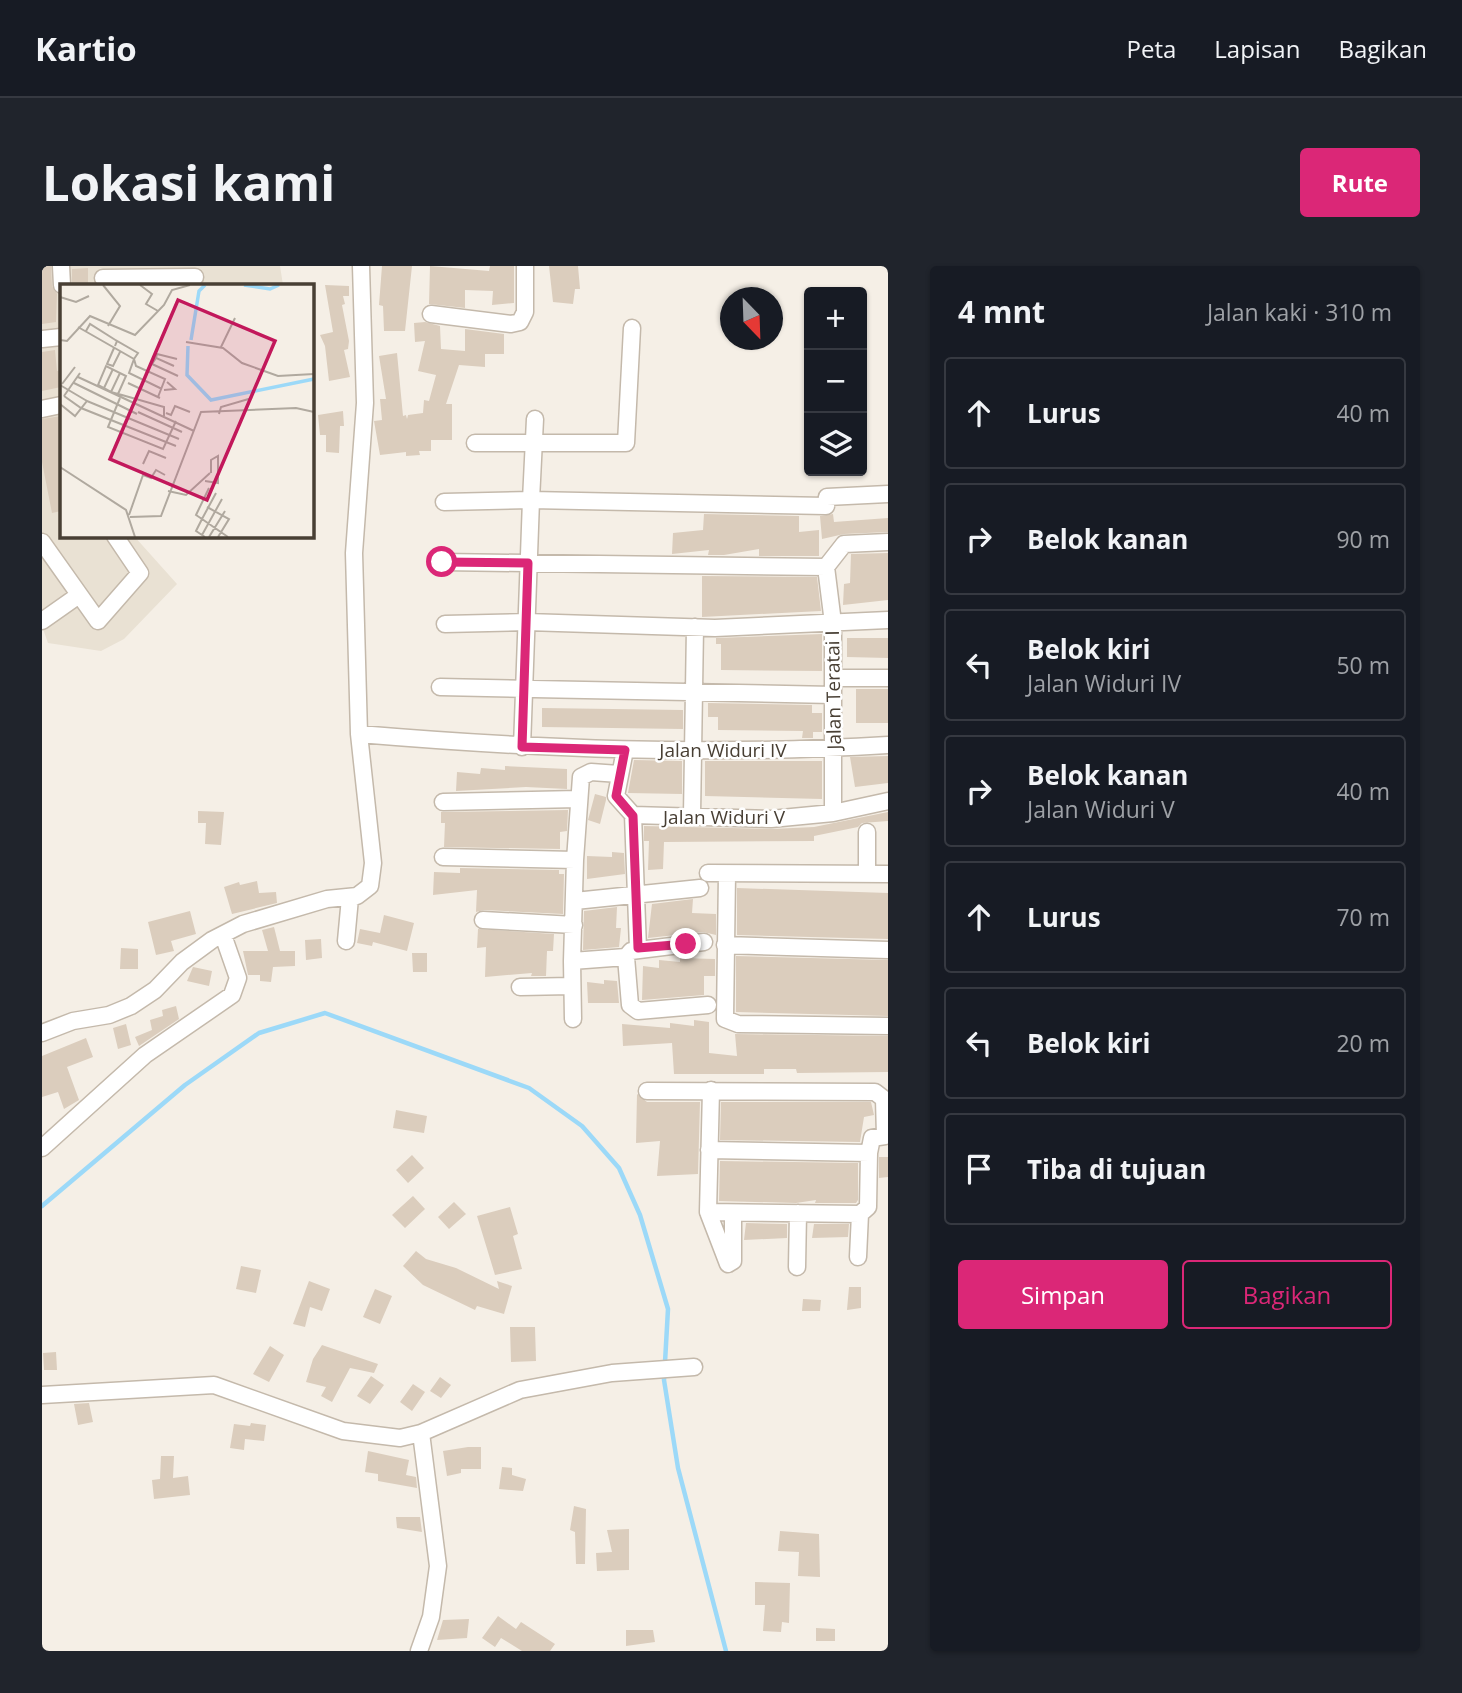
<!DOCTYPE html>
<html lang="id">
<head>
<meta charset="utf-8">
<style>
  :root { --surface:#171b24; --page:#20242c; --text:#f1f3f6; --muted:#9ea1a6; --line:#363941; --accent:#db2777 }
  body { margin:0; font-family:"Open Sans",sans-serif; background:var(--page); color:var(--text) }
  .controls { position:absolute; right:21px; top:21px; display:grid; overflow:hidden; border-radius:7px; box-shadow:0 2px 5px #0004 }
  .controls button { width:63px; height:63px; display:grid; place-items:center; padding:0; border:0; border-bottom:2px solid var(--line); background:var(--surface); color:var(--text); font:35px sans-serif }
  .compass { position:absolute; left:678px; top:21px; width:63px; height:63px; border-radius:50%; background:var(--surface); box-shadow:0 2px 5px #0004; rotate:157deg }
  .stop { position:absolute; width:21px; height:21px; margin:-16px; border:5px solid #db2777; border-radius:50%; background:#fff }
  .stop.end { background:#db2777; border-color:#fff; box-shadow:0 2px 7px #0008 }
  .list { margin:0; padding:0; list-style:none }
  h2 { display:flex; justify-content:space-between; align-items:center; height:91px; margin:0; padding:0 28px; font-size:30px }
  h2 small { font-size:23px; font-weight:400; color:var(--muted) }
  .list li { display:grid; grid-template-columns:46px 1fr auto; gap:21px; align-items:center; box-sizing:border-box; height:112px; margin:0 14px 14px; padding:0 14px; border:2px solid var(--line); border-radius:7px }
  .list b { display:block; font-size:26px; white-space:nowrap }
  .list p { margin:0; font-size:23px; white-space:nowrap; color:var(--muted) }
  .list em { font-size:23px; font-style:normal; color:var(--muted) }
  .actions { display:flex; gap:14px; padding:21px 28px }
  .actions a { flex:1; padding:16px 0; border:2px solid var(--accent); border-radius:7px; text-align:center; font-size:24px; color:var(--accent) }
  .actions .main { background:var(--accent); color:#fff }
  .icon { flex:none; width:38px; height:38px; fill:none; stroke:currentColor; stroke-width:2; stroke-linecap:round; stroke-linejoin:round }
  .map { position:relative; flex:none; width:846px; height:1385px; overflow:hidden; border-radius:7px }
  header { display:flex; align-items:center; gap:42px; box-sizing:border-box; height:98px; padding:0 35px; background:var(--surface); border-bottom:2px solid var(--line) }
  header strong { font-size:33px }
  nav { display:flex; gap:38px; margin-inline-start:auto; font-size:24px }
  .intro { display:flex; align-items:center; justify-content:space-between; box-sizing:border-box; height:168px; padding:0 42px }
  h1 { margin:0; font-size:49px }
  .button { padding:18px 32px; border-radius:7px; background:var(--accent); color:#fff; font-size:24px; font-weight:700 }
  main { display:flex; gap:42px; padding:0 42px }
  aside { flex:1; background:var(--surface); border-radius:7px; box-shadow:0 2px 5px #0004 }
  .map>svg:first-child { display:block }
  .residential { fill:#e9e1d3 }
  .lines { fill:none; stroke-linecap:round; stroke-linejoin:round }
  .stream { stroke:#9cd9f8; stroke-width:4.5 }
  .building { fill:#dbcdbd }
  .minor-casing { stroke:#c4b9ab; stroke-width:19 }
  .minor { stroke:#fff; stroke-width:16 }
  .route { stroke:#db2777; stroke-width:9 }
  .labels { text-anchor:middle; stroke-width:5; stroke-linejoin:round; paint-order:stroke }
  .street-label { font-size:19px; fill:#483f34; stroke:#fff }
  .inset-river { fill:none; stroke:#9cd9f8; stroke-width:3.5 }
  .inset-road { fill:none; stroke:#b0a99f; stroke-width:2 }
  .view { fill:#c2185b; fill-opacity:0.15; stroke:#c2185b; stroke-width:3.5 }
  .inset-edge { fill:none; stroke:#483f34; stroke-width:3.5 }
</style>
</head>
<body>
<header>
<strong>Kartio</strong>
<nav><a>Peta</a><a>Lapisan</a><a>Bagikan</a></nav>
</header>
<div class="intro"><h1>Lokasi kami</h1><a class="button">Rute</a></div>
<main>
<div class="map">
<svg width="846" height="1385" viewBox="0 0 846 1385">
  <rect width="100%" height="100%" fill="#f5efe6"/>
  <path class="residential" d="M0,0h238l3,19h-222v251h73l43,48 -53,55 -23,12 -53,-8 -6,-17z"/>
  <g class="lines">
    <path class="stream" d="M0,940l143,-121 74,-52 66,-20 204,75 53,38 37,42 21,47 28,94 -4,71 14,88 48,183"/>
  </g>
  <path class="building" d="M0,0h9l1,20 5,8 -1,28 -14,2z
    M340,0h30l-7,65h-21l-1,-25 -4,-1z
    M388,0l59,5 1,-5h24v37l-22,2 1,-14 -28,-1v18l-36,-4z
    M507,0h29l2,23h-5l-2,15 -20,-2z
    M46,2v17h-16v-16z
    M283,19l24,1v10h-6l2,8 -3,1 7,36 -1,8 -4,1 6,27 -21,4 -4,-35 -5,-11 13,-3z
    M383,56l15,4 1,23 24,2v-22l39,5v20h-19v13l-26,-2 -13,39h6v36h-21v11h-12l1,4 -14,1v-4l-26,3 -6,-34 8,-1 -2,-21h6l-7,-43 18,-3 6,63 3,-1 1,4 1,-4 15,-2 1,-13 5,1 7,-26 -18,-4 7,-30 -10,1 -1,-19z
    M13,84l2,21 4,-1v17l-19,4v-39z
    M301,145l1,15h-4l-1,27 -13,-1v-17h-6l-2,-20z
    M19,150v95l-9,2 -10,-51v-43z
    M662,248l95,2v16l20,-2v26h-60v-7l-35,6h-16l1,-5 -37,4 1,-21 30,-3z
    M791,248l1,8 54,-4v14l-44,2 -22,5 -2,-23z
    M846,287v47l-45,5 1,-21 6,-1 1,-29z
    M660,310l115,1 4,34 -119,6z
    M780,368v37l-101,-1v-26h-5v-6z
    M805,372h41v20l-41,-1z
    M814,423h32v34h-32z
    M666,437l104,2v8h10v19h-9v6h-11l1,-7 -85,-1v-13h-10z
    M500,442l141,2v19l-141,-2z
    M846,490v27l-33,4 -5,-30z
    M592,494l48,1v33l-54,-1z
    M663,495h117v38l-117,-3z
    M463,500l62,3v20l-41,-2 -70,4 1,-19 23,2 1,-6 24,2z
    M553,528l11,3v3l-6,24 -12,-4z
    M526,544l-1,21 -7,1v17l-116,-2 1,-24h-4v-11z
    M156,545l26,1 -3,33 -16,-1 1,-21h-8z
    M846,546v9l-26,2 -4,4 -44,9v5l-150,1 -1,27 -15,1 1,-29h-5v-15l128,3 42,-2z
    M570,586l12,1 1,21 -38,5v-23l25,1z
    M418,602l99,2v4h5l-1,40 -79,-4 -8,2 1,-22 -44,5 1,-23 26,1z
    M215,615l2,12 17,-1 1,11 -45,11 -8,-27 15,-5 1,3z
    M695,622l151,5v46l-151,-4z
    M651,633l-1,14 24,1v21l-13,-3 -55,6 4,-34z
    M575,641l-1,21h5l-2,19 -36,3 1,-39z
    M148,645l6,23 -25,7 3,10 -18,4 -8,-33z
    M342,649l30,8 -7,28 -34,-9 -1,4 -15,-3 3,-14 20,4z
    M232,661l6,24h15v15l-22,1 -2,15 -11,-1v-6h-12l-5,-24h25l-6,-21z
    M436,663l76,5 -1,17h-6l-1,25h-15l1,-3 -47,4 1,-30 -9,1z
    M279,673l1,19 -16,2 -1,-20z
    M79,682l17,1v20h-18z
    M370,687h15v19h-14z
    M694,690l152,4v56l-152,-4z
    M638,692l35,1v17h-11v19l-62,5 1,-34 16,2v-8l21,2z
    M151,701l19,4 -3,15 -22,-5z
    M562,714l13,1 2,22h-31l-1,-21 17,2z
    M134,740l3,13 -40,27 -4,-9 17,-7 -2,-10 13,-4 -1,-6z
    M652,754l15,2v31l28,3 -2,-22 153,2v36l-91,1 -1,-4h-32v5h-90l-2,-31 -49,3 -1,-22 48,4v-5l24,3z
    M84,758l5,21 -13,4 -5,-21z
    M44,772l7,19 -26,10 12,33 -15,9 -6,-17 -16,5v-41z
    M595,828l10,8h53l-2,72 -41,2 3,-35 -24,2z
    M679,836h150l3,13 -10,2 -4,25 -140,-2z
    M354,844l31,6 -3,17 -31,-5z
    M370,889l12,13 -16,15 -12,-13z
    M837,891h9v20l-9,1z
    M678,895l138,2v37l-2,3h-41l1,-3 -20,3 -77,-2z
    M371,930l12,13 -20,19 -13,-13z
    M412,936l12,12 -17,15 -11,-12z
    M468,941l8,27 -5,2 9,33 -27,6 -18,-59z
    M704,957l41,1v14l-43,2z
    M772,958h35l-1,13 -36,1z
    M374,985l10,8 30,9 43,21 -2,-8 15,5 -8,28 -27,-8 -2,4 -52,-25 -20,-19z
    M199,1000l20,4 -5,23 -20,-4z
    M267,1015l21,8 -8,22 -12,-4 -5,20 -12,-3z
    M807,1021h12v21l-14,2z
    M333,1023l17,7 -12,28 -17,-7z
    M761,1033l18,1 -1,11h-18z
    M468,1061h25l1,34 -25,1z
    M280,1079l56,19 -4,9 -24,-5 -18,34 -11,-6 5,-9 -20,-5 7,-23z
    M228,1080l14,9 -15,27 -16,-8z
    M14,1086l1,18h-13l-1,-17z
    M329,1110l13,9 -14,19 -13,-8z
    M398,1111l11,8 -10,13 -11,-7z
    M371,1118l12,8 -13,19 -12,-9z
    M47,1137l4,19 -15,3 -4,-21z
    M209,1157l15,2 -2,16 -19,-2 -1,11 -14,-2 4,-24 16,2z
    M426,1181h13v22h-20v4l-14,3 -4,-25z
    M326,1185l41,9 -3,15 10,2 1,11 -39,-7v-7l-13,-2z
    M119,1190h13l-1,22 15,-2 2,19 -36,4 -2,-19 8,-1z
    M460,1201l10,1v7l14,4 -3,12 -24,-2z
    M532,1240l12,3 -1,55h-9l-1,-32 -5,-2z
    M354,1251h24l2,15 -25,-4z
    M587,1263v41l-32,1 -1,-18 16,-1 -5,-22z
    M738,1265l39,3 1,43 -22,-1 1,-24 -21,-1z
    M713,1316l35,1 -1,40 -7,-1 -1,10 -18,-1 2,-26h-10z
    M456,1350l18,13 5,-7 34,22 -5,7h-28l-21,-13 -6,9 -13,-9z
    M427,1353l-2,19 -30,2 6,-20z
    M774,1362l19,1v12h-19z
    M584,1364h27l2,12 -29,4z"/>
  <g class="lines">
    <defs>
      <path id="minor" d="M19,0l1,19
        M61,12l92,-1
        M389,48l80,10 9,-2 5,-10v-46
        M0,73l19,-2
        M0,143l19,-4
        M433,177h151l6,-115
        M402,236l87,-2 4,-81
        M0,276l56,79 42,-48 -25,-37
        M400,296l384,5
        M784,301l7,56v190
        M784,301l18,-23 44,-2
        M0,355l37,-26
        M403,358l82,-2 188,6 173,-8
        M791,412h55
        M398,421l393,8
        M317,468c178,15 350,22 529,11
        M480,481l9,-247 295,6 1,-9 61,-3
        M583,484l-9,46 17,19 138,4 62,-6 55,-12
        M401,536l135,-3
        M591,549l5,134
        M650,549l3,-188
        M401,591l132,3 6,-83 10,-5 28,2
        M666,607l180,1
        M685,608l-2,145 13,5 150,2
        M825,608v-42
        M533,635l125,-13
        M441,654l91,5
        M304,675l4,-43
        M662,676l-73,9 -5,6 4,48 8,6 70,-6
        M683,679l163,5
        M530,695l3,-101
        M478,721l51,-1
        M531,753l-1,-58 54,-4
        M0,767l31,-12 36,-6 22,-9 24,-16 27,-28 30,-22 31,-16 84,-25 30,-3 13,-10 3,-23 -14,-129 -5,-181 11,-150 -4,-137
        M669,824l-3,122 20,52 5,-3v-48
        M605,825l228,1 9,7 1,37 -13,2 -3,15
        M0,882l103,-93 87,-60 6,-17 -15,-43
        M666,946l152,2 8,-7 1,-54 -160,-3
        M816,991l2,-43
        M755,1001l1,-54
        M0,1129l172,-10 129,46 57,7 21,-5 99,-43 92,-17 82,-6
        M377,1385l12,-34 7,-51 -17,-133"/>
    </defs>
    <use href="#minor" class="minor-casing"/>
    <use href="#minor" class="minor"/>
  </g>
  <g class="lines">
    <path class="route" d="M400,296l86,1 -6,184 103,3 -9,46 17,20 5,132 48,-4"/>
  </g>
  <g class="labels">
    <g class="street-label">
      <text transform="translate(791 424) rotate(-91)" y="7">Jalan Teratai I</text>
      <text x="681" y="491">Jalan Widuri IV</text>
      <text x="682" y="558">Jalan Widuri V</text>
    </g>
  </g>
  <g transform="translate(18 18)">
    <rect width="254" height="254" fill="#f5efe6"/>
    <path class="inset-river" d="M184,1l26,4 9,-4M131,56l8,-49 6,-6M128,62l-1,29 24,25 103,-21"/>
    <path class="inset-road" d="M43,1l17,21 -12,20M80,1l12,9 -6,10 12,7M0,13l16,5 13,-6M18,43l56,32 4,-6 -21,-12 -2,5M26,47l4,-7 27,17M0,56l7,1 23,-25 45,19 29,-30 8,-15 18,-5M126,58l37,6 19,15 36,13 36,-2M161,63l14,-29M54,64l-7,16 6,2 7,-14M96,74l-4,6 26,12M74,75l2,7 29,13 -7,18M74,75l-5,14 33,16M114,82l-18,-8 1,-4 20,5M18,93l116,54M14,99l63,31M68,99l32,15M2,100l13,-17M0,101l27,16M44,104l9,-19M104,106l11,-1 -8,-7M51,108l9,-19M58,110l8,-18 -20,-10 -8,19 13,7 7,2 4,1 42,12v9M4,112l17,12 95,38M4,112l16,-23M60,114l-12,29 55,22 13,-28M0,120l15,12 12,-15 92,38M78,128l44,20M106,129l5,2 4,-9 15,6M159,130l2,-7 31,-9M83,180l6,-13 17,7M0,183l66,43 9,27M145,197l13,2v-27l-7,4v13M108,207l18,4 24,-22M156,209l-14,26 26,18M147,223l22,12 -11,18M69,231l14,-40 8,3 5,-8 9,5M70,233l31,-1 40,-104 95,-4 18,4M142,251l20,-36M145,253l-9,-6 6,-12 -6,-4 13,-27M149,253l16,-26"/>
    <path class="view" d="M118,16l97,41 -68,159 -97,-41z"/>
    <rect width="254" height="254" class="inset-edge"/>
  </g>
</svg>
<div class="controls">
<button>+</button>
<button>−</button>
<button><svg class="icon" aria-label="layers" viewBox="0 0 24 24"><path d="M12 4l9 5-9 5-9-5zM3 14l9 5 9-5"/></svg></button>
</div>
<svg class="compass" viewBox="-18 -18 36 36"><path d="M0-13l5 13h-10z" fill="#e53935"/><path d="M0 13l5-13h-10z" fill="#9ea1a6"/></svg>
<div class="stop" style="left:400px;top:296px"></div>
<div class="stop end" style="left:644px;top:678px"></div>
</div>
<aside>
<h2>4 mnt<small>Jalan kaki · 310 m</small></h2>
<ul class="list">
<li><svg class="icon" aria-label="ahead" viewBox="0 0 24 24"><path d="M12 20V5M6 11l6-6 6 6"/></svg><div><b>Lurus</b></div><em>40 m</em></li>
<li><svg class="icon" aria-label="right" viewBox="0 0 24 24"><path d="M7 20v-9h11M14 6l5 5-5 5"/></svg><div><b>Belok kanan</b></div><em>90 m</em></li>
<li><svg class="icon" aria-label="left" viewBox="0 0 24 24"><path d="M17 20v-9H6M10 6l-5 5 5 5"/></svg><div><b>Belok kiri</b><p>Jalan Widuri IV</p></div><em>50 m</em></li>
<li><svg class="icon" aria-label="right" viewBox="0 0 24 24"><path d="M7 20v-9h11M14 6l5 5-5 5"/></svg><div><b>Belok kanan</b><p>Jalan Widuri V</p></div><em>40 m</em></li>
<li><svg class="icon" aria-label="ahead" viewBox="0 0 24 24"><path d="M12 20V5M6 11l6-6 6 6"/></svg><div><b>Lurus</b></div><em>70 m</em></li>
<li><svg class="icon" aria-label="left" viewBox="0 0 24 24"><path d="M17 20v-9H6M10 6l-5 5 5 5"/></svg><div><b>Belok kiri</b></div><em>20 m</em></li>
<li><svg class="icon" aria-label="arrive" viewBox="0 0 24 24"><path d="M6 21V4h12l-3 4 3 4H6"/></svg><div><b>Tiba di tujuan</b></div></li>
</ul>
<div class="actions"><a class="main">Simpan</a><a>Bagikan</a></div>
</aside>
</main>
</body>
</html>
